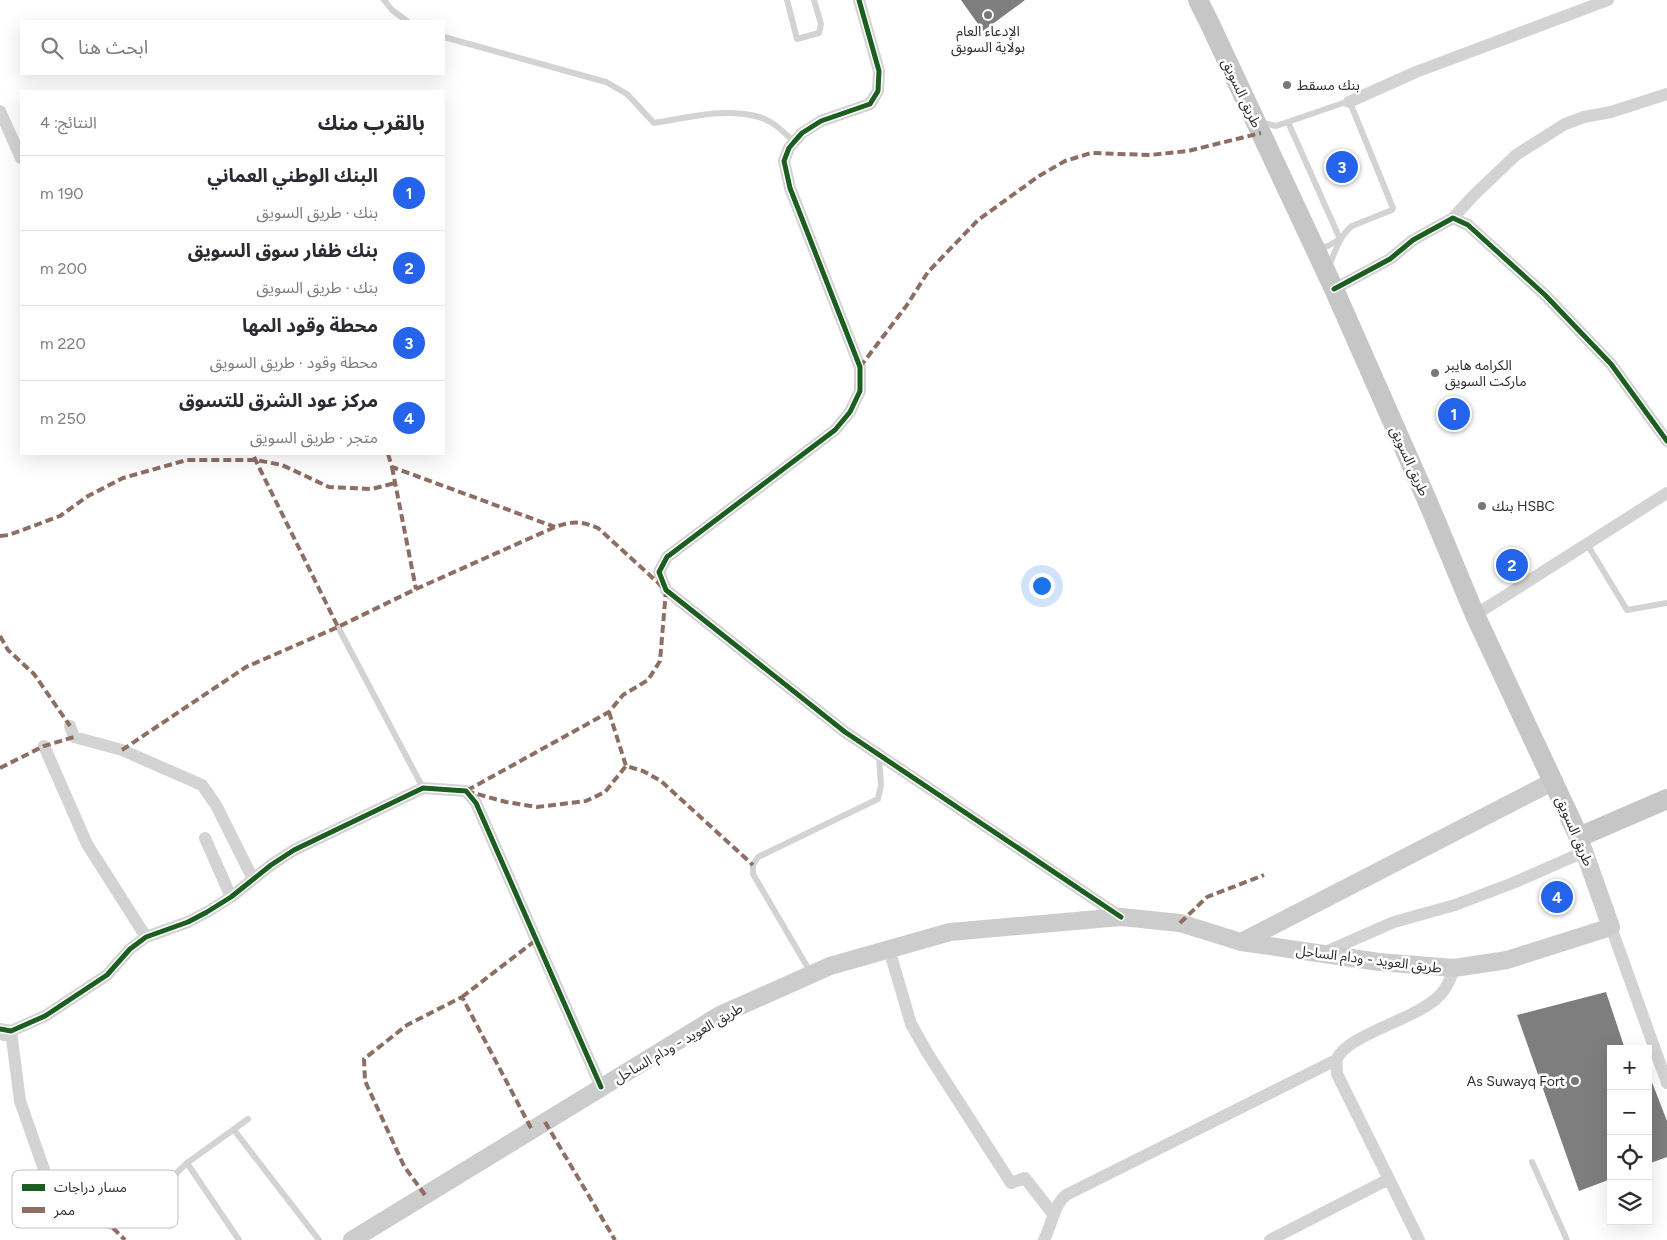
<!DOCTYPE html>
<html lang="ar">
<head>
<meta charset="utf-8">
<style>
  :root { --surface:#fff; --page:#f7f7f7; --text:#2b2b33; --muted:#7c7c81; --line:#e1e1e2; --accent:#2563eb }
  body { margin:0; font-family:Figtree,"Noto Sans Arabic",sans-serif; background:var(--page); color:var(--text); direction:rtl }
  .controls { position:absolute; right:15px; bottom:15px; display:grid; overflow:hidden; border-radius:0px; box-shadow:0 5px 20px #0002 }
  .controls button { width:45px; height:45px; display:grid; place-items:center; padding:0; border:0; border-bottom:1px solid var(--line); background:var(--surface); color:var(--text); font:25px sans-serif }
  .you { position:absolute; left:1041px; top:585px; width:18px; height:18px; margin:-12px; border:4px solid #fff; border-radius:50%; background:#1a73e8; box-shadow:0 0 0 8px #1a73e833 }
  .badge { display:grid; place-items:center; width:32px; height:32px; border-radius:50%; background:var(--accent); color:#fff; font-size:16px; font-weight:700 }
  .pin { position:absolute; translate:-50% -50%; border:2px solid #fff; box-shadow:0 1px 5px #0006 }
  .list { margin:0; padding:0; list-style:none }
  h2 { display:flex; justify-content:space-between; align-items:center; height:65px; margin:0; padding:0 20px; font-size:21px }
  h2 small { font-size:16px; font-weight:400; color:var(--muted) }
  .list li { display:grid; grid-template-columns:32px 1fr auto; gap:15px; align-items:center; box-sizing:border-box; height:75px; padding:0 20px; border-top:1px solid var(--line) }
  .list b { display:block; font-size:19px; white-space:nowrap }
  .list p { margin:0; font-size:16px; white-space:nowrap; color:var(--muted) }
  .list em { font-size:16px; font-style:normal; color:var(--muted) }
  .icon { flex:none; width:28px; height:28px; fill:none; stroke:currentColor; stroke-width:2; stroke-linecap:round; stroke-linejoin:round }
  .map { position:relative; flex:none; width:1667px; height:1240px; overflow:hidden; direction:ltr }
  .search { position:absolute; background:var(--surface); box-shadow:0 5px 20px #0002; left:20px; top:20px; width:425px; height:55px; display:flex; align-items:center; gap:12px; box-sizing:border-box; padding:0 18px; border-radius:0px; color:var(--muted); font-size:19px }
  .panel { position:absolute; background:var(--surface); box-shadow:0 5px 20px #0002; left:20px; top:90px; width:425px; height:365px; border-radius:0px; direction:rtl }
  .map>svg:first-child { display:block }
  .building { fill:#7e7e7e }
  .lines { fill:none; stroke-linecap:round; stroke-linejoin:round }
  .service { stroke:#d3d3d3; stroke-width:6 }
  .minor { stroke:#d3d3d3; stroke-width:12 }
  .secondary { stroke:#ccc; stroke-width:18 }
  .primary { stroke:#c6c6c6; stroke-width:20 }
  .quiet { stroke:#8d6e63; stroke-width:4; stroke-dasharray:8 4; stroke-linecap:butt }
  .cycleway-casing { stroke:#fff; stroke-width:8 }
  .cycleway { stroke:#1b5e20; stroke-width:5 }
  .poi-dot { fill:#777; stroke:#fff; stroke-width:2 }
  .labels { text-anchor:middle; stroke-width:5; stroke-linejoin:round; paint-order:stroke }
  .poi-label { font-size:14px; fill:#2e2e2e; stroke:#fff; text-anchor:start }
  .street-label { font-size:14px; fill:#2e2e2e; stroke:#fff }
  .key { fill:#fff; stroke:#c0c0c0; stroke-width:1 }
  .key-label { font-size:14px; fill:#2e2e2e }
</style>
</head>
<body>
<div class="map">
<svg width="1667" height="1240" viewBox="0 0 1667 1240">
  <rect width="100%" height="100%" fill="#fff"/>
  <path class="building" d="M961,0h64l-42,31z
    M1606,992l19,57h-14v130l-32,12 -62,-176z
    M1648,1072l19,49v36l-19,7z"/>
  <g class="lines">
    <path class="service" d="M384,0l8,10 15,11
      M787,0l10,39 22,-6 2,-9 -7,-24
      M444,37l162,45 21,12 27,29c34,-5 71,-16 105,-6 14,4 25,15 35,25
      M1260,122l16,4 70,-24h3l2,3 42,103 -1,2 -40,16c-13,10 -17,27 -24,42
      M1288,122l52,117
      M1318,247l10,-1 12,-7
      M1587,544l40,66 40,-7
      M338,627l85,161
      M811,973l-58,-99v-9l5,-8 120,-58 3,-14 -2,-29
      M234,1130l85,110
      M1532,1162l35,78
      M187,1163l52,77
      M138,1210l49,-47 61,-44"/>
    <path class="minor" d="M859,0l20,71 -1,20 -8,13 -49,17 -19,12 -8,9 -5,6 -5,13 6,27 70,179v24l-10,21 -15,18 -168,127 -8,15 7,18 179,142 276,185
      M1349,102l67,-30 192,-72
      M0,111l21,47
      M1453,218l20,-22 43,-41 49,-31 19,-7 27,-5 56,-18
      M1334,289l56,-30 23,-19 40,-22 15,7 77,70 66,69 56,77
      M1475,615l192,-122
      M70,726l4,11 48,13 80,35 14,20 37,74
      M44,746l43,98 59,93
      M205,838l26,59
      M1611,927l56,156
      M889,949l22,75 17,30 83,129 14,-5 28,36
      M1323,953l71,-31 61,-17 58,-22 73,-32
      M0,1029l11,2 34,-15 62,-41 23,-26 16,-12 42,-15 19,-10 24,-15 40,-32 23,-15 129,-62 43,3 10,12 125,284
      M4,1035l7,-4 9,70 27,77 10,17 15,13 39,16 27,-14
      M1044,1240c8,-15 9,-34 22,-45l270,-135
      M1270,1240l119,-61
      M1419,1240l-82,-166c0,-5 -1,-11 0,-15 9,-24 83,-41 103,-64 7,-7 11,-17 14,-27"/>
    <path class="secondary" d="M1241,942l313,-161
      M352,1240l368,-225 110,-49 120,-34 171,-15 59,6 61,19 138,20 75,6 53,-8 104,-33 -32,-90"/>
    <path class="primary" d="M1198,0l11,22 125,267 93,211 48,115 104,222 88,-38"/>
    <path class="quiet" d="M860,367l47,-62 21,-33 50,-52 61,-44 26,-15 26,-8 59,2 38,-4 73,-18
      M388,454l4,13 163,60
      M254,457l84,170
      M392,467l24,122
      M0,536l9,-1 51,-19 28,-20 35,-18 64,-18h69l26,5 47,22 43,2 23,-6
      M0,636l8,14 26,24 36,52
      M609,712l17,54 17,5 18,10 92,84
      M122,750l124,-83 92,-40 78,-38 139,-62c16,-6 27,-6 43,1l68,62 -6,71 -12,19 -25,15 -14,17 -143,79
      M0,768l44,-22 30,-9
      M466,791l40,11 31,5 49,-6 19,-9 21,-26
      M1180,923l27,-26 57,-22
      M462,997l74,-57
      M545,1122l70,118
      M425,1195l-21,-29 -39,-85 -1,-22 43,-34 55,-28 70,133
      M113,1228l12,12"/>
    <defs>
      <path id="cycleway" d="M859,0l20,71 -1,20 -8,13 -49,17 -19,12 -8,9 -5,6 -5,13 6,27 70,179v24l-10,21 -15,18 -168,127 -8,15 7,18 179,142 276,185
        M1334,289l56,-30 23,-19 40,-22 15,7 77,70 66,69 56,77
        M0,1029l11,2 34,-15 62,-41 23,-26 16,-12 42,-15 19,-10 24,-15 40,-32 23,-15 129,-62 43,3 10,12 125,284"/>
    </defs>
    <use href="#cycleway" class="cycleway-casing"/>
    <use href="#cycleway" class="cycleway"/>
  </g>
  <g class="poi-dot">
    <circle cx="988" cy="15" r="5"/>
    <circle cx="1287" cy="85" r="5"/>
    <circle cx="1435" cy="373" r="5"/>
    <circle cx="1482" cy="506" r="5"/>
    <circle cx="1575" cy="1081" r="5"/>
  </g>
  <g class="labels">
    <g class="poi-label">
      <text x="988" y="36" text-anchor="middle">الإدعاء العام<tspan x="988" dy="16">بولاية السويق</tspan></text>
      <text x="1297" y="90">بنك مسقط</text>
      <text x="1445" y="370">الكرامه هايبر<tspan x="1445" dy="16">ماركت السويق</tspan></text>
      <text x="1492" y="511">بنك HSBC</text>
      <text x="1565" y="1086" text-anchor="end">As Suwayq Fort</text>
    </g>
    <g class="street-label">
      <text transform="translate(1242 93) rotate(65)" y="5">طريق السويق</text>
      <text transform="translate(1410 461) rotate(66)" y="5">طريق السويق</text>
      <text transform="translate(1575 831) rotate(67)" y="5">طريق السويق</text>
      <text transform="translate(1369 959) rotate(7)" y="5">طريق العويد - ودام الساحل</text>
      <text transform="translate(678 1043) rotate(-30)" y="5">طريق العويد - ودام الساحل</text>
    </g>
  </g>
  <rect x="12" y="1170" width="166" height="58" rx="8" class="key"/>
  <rect x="22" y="1184" width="23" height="7" fill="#1b5e20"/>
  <rect x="22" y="1207" width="23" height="6" fill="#8d6e63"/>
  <g class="key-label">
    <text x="54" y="1192">مسار دراجات</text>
    <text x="54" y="1215">ممر</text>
  </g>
</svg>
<div class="controls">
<button>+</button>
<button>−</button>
<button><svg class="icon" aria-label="locate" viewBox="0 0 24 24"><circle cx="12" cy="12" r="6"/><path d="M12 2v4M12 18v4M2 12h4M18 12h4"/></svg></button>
<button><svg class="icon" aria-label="layers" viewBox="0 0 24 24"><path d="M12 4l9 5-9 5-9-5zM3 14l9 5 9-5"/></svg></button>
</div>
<div class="you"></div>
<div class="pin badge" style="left:1454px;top:414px">1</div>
<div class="pin badge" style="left:1512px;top:565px">2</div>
<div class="pin badge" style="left:1342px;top:167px">3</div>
<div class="pin badge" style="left:1557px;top:897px">4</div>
<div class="search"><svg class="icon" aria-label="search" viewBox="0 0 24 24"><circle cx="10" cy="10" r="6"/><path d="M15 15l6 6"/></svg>ابحث هنا</div>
<section class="panel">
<h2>بالقرب منك<small>النتائج: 4</small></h2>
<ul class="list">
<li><span class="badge">1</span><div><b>البنك الوطني العماني</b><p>بنك · طريق السويق</p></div><em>190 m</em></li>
<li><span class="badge">2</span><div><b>بنك ظفار سوق السويق</b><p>بنك · طريق السويق</p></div><em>200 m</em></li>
<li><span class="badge">3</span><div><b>محطة وقود المها</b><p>محطة وقود · طريق السويق</p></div><em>220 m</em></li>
<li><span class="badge">4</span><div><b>مركز عود الشرق للتسوق</b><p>متجر · طريق السويق</p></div><em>250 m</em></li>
</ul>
</section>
</div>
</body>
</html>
